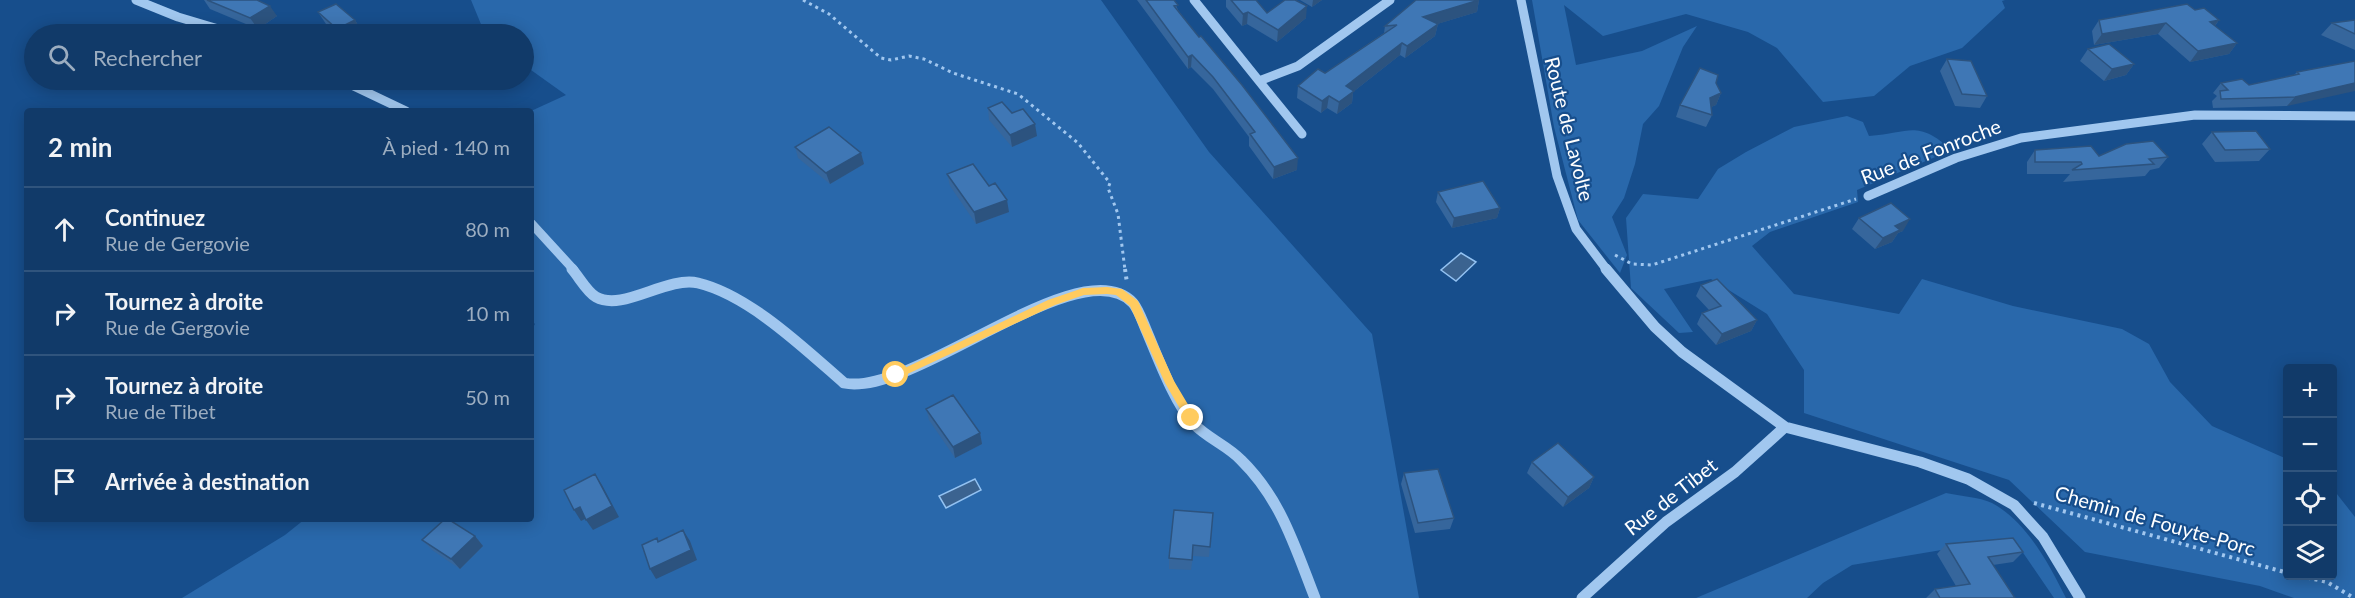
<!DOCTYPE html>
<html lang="fr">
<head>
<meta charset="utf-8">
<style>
  :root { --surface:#113a69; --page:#1e4571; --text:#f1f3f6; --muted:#9cadc0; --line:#30547d }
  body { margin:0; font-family:Lato,sans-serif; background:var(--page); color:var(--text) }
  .controls { position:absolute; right:18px; bottom:18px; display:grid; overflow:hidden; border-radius:6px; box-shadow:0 3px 15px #0003 }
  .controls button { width:54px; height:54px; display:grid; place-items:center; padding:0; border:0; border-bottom:2px solid var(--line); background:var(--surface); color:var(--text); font:30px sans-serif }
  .stop { position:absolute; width:18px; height:18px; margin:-14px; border:4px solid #ffcb5f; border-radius:50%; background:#fff }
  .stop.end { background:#ffcb5f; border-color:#fff; box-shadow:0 2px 6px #0008 }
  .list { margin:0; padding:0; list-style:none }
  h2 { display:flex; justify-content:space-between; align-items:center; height:78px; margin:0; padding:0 24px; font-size:26px }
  h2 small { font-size:20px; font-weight:400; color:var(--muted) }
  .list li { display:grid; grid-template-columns:39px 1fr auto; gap:18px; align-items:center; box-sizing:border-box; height:84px; padding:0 24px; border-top:2px solid var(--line) }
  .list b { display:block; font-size:22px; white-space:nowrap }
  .list p { margin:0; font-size:20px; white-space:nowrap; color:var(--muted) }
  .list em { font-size:20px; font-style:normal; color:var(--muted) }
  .icon { flex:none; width:33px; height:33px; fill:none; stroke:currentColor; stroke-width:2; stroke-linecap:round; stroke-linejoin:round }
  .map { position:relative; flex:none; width:2355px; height:598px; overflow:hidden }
  .search { position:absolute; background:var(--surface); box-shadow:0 3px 15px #0003; left:24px; top:24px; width:510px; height:66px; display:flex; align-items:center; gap:15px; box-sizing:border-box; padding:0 21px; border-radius:33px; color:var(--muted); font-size:22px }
  .panel { position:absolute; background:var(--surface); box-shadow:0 3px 15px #0003; left:24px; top:108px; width:510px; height:414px; border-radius:6px }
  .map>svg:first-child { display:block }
  .green { fill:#2968ab }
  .water { fill:#3b6390; stroke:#93c2f2; stroke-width:1.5 }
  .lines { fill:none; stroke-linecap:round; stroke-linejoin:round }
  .path-far1 { stroke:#a1c7ef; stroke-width:3; stroke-dasharray:3 4; stroke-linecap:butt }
  .path { stroke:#a1c7ef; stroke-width:4; stroke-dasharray:3 4.5; stroke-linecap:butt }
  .minor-far1 { stroke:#a1c7ef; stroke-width:9 }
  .minor { stroke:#a1c7ef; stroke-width:11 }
  .wall { fill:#36669c }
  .shaded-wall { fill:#2c537f }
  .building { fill:#3f77b5; stroke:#2c537f; stroke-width:1.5 }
  .route { fill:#ffcb5f }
  .labels { text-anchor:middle; stroke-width:4.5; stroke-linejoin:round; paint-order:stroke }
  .street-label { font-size:20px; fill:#fff; stroke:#174e8c }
</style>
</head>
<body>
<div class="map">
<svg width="2355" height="598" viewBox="0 0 2355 598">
  <rect width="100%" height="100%" fill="#174e8c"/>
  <path class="green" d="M471,0h630l108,152 163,182 47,264h-1237l103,-63 20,-16h226v-188l4,-7 -4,-4v-209l35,-16 -42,-30v-31h-39z
    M1532,0h473l-3,1 3,7 -43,40 -52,18 -36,30 -51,6 -46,-54 -29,-16 -62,-18 -83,22 -39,-31 12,60 66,-14 55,-25 -14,21 -24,59 -16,18 -8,40 -11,34 -12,19 15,38 -7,18 -42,-53 -24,-93z
    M1847,116l16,6 6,14c42,-3 47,-17 83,14l-95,40 1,12 -88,30 -18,14 42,48 105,20 23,-35 91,27 109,23 27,15 21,38 42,44 75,33 1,117h44l1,-87 22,28v81h-61l-34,-12 -175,-34 -76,-72 -205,-67v-43l-37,-56 -56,-35 -47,10 29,43 -14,1 -48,-45 -5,-70 17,-24 55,5 20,-30 28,-17 48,-25z
    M1946,493c14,3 33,4 46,10 35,19 57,61 74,95h-12l-41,-60 -161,27 -29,18 -16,15h-111z"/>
  <path class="water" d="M1461,253l15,9 -20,19 -15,-11z
    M975,479l6,11 -35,18 -7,-12z"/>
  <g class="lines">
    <path class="path-far1" d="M803,0l26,14 52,44 10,2 18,-4 15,3 29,14 65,21 60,49 32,40 -2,5 10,26 7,56
      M1615,255l17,9 20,1 204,-66"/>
    <path class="path" d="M1125,269l2,14
      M2034,503l254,70
      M2300,576l27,6 27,16"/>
    <path class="minor-far1" d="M136,0l42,17 57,17
      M1194,0l65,81 39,-15 92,-66
      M1521,0l36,176 19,53 31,41
      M341,80l65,31
      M1259,81l43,53
      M1868,196l88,-38 65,-20 174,-23 160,1
      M531,223l43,47"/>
    <path class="minor" d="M572,269c7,8 15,23 24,28 27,15 70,-21 102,-14 51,12 107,66 146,100 69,15 237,-136 289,-80 6,7 10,20 14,29 11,26 28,72 47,92 13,14 34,22 47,36 40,39 54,87 74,138
      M1606,269l49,58 27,25 103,75 135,35 48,17 46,26 29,32 37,61
      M1582,598l84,-76 69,-50 50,-45"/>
  </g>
  <path class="wall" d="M204,0h53l20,16 -19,13 -48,-20z
    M1137,0h37l4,10 119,160 -24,9 -24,-33v-9l-36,-48 -22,-22 -3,2z
    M1226,0h30l11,13 39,5 -29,24 -30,-18 -5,2 -16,-19z
    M1300,0h22l-10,7z
    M1479,0l-2,12 -40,12h1l-3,12 -30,22 -5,-3 -47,37 -1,11 -15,11 -10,-6 -6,5 -24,-15 1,-12 27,-13 59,-40 1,-7z
    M2195,10l24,10 -4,6 22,17 -8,11 -39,8 -32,-28 -64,11 -2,-14 7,-11z
    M318,12l37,8 7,12 -5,2h-19l-12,-10z
    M2355,20v30l-34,-15 11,-12z
    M2088,49l46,15 -8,11 -22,6 -24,-20z
    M1947,59l40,37 -7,12 -25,-2 -15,-35z
    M2355,61l-68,45 -74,2 -1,-7 5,-5 -4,-3 8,-10 28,2 45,-10 3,-3z
    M1716,83l5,10 -5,12 -5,2 1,8 -6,12 -30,-10 4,-12z
    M988,108l24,5 25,23 -25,11 -23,-27z
    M2212,132l58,17 -11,12 -44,1 -13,-18z
    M795,147l66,6 3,11 -34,20 -32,-26z
    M2035,150l64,6 69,1 -9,11 -9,2 -5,6 -82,6 7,-8h-43v-12z
    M947,174l62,38 -33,12 -26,-38z
    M1438,192l62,16 -3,10 -45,10 -16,-26z
    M1859,218l44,13 -5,2 -6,9 -17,7 -23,-20z
    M1701,285l56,35 -6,11 -35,14 -19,-21 5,-11 7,-3 -13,-14z
    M926,409l54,24 2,11 -27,14 -26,-38z
    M1532,462l62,15 -5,11 -26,19 -36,-34z
    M1404,473l50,45 -4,11 -35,4 -14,-49z
    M1213,513l-4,44 -16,-1 -2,14 -22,-1v-11z
    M475,536l8,10 -23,23 -28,-19 -10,-10z
    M1946,544l77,8 -10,10 -20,3 22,33h-89l9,-9 21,-3 -19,-32z"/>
  <path class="shaded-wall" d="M1313,0h9l-10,7z
    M1479,0l-2,12 -56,17 2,-12z
    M270,6l7,10 -19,13 -8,-11z
    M1307,6l-1,12 -29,24 1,-12z
    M1248,12l-1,12 -5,2 1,-12z
    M355,20l7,12 -5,2h-16l-4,-5z
    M2219,20l-8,11 -1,-9z
    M2166,23l-8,11 -64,11 8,-11z
    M1438,24l-3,12 -30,22 2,-12z
    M1402,43l-2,12 -47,37 -1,11 -15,11 2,-12 7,-16z
    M2237,43l-8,11 -39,8 8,-11z
    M1192,55l-1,12 -3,2v-12z
    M2134,64l-8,11 -22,6 8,-12z
    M2355,83v8l-68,15 8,-9z
    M1721,93l-5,12 -11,5 5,-12z
    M1329,96l-2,12 -6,5 1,-12z
    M1035,124l2,12 -25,11 -2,-12z
    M861,153l3,11 -34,20 -4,-11z
    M1298,158l-1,12 -24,9 1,-12z
    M1007,200l2,12 -33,12 -2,-12z
    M1500,208l-3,10 -45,10 2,-10z
    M1910,219l-7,12 -5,2 -6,9 -17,7 8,-11 12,-12z
    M1757,320l-6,11 -35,14 6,-11z
    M980,433l2,11 -27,14 -2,-11z
    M595,474l7,11 17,32 -26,13 -7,-10z
    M1594,477l-5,11 -26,19 5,-10z
    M580,507l7,11 -6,3 -7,-11z
    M683,530l7,11 7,19 -41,19 -6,-10z
    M475,536l8,10 -23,23 -9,-10z"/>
  <path class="building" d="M207,0h50l13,6 -20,12z
    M1146,0h28l4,5 -4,1 25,31 2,-1 41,49 56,73 -24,9 -24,-33 5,-2 -42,-55 -21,-22 -4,2z
    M1231,0h25l11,13 18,-13h10l12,6 -29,24 -30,-18 -5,2z
    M1416,0h63l-56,17 15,7 -31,22 -5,-3 -56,43 8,5 -15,11 -10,-6 -7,5 -24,-15 20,-17 7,4 72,-48 -12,1z
    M336,4l19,16 -18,9 -19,-17z
    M2187,4l8,6 9,-2 15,12 -9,2 27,21 -39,8 -32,-28 -64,11 -3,-14z
    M2355,20v14l-23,-11z
    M2109,44l25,20 -22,5 -24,-20z
    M1947,59l24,2 16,35 -25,-2z
    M2355,61v22l-60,14 -74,2 -1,-8 8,-1 -7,-7 21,-4 7,6 50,-11 -2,-2z
    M1700,68l18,7 -2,8 5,10 -11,5 2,17 -32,-10z
    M1002,102l10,11 11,-4 12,15 -25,11 -22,-27z
    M829,127l32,26 -35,20 -31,-26z
    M2256,131l14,18 -45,1 -13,-18z
    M2153,141l15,16 -19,2 5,5 -82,6 10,-6 -1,-2h-46v-12l56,-4 8,10 27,-12z
    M973,164l16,22 6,-3 12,17 -33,12 -27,-38z
    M1483,181l17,27 -46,10 -16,-26z
    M1891,203l19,16 -15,7 5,4 -17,8 -24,-20z
    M1717,279l40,41 -35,14 -20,-21 19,-7 -20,-21z
    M953,395l27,38 -27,14 -27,-38z
    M1558,443l36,34 -26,20 -36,-35z
    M1438,469l16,49 -36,5 -14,-50z
    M595,474l17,32 -26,14 -6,-13 -6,3 -10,-20z
    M1174,510l39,3 -3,34 -17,-2 -1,15 -23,-2z
    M445,519h3l27,17 -24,23 -29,-19z
    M683,530l8,20 -41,19 -8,-24 15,-7 1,4z
    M2013,538l10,14 -35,5 27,41h-75l-5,-9 35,-5 -24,-40z"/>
  <path class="route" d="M1107,287l15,2 16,12 36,80 22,37 -2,3h-7l-22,-38 -35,-77 -14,-11 -9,-1 -23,1 -29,10 -156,73h-7l-2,-3 158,-75 35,-12z"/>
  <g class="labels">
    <g class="street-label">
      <text transform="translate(1569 129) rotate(76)" y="7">Route de Lavolte</text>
      <text transform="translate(1931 152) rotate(-21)" y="7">Rue de Fonroche</text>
      <text transform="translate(1671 497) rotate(-38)" y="7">Rue de Tibet</text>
      <text transform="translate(2155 521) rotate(16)" y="7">Chemin de Fouyte-Porc</text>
    </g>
  </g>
</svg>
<div class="controls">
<button>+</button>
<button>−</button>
<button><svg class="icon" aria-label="locate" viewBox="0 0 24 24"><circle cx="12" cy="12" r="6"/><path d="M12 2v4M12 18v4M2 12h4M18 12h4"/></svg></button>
<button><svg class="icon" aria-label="layers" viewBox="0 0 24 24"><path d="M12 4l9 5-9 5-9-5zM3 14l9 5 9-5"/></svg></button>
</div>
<div class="stop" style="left:896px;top:375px"></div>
<div class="stop end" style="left:1191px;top:418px"></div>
<div class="search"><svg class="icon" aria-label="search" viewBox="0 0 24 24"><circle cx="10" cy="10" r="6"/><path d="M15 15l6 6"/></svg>Rechercher</div>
<section class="panel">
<h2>2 min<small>À pied · 140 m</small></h2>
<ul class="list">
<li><svg class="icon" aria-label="ahead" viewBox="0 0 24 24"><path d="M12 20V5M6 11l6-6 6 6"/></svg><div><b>Continuez</b><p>Rue de Gergovie</p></div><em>80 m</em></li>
<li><svg class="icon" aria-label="right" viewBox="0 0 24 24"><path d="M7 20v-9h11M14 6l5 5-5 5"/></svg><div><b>Tournez à droite</b><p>Rue de Gergovie</p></div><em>10 m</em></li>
<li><svg class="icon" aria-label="right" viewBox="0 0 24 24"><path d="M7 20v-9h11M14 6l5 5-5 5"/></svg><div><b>Tournez à droite</b><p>Rue de Tibet</p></div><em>50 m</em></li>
<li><svg class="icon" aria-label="arrive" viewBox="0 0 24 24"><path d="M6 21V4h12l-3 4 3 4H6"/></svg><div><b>Arrivée à destination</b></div></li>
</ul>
</section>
</div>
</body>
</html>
